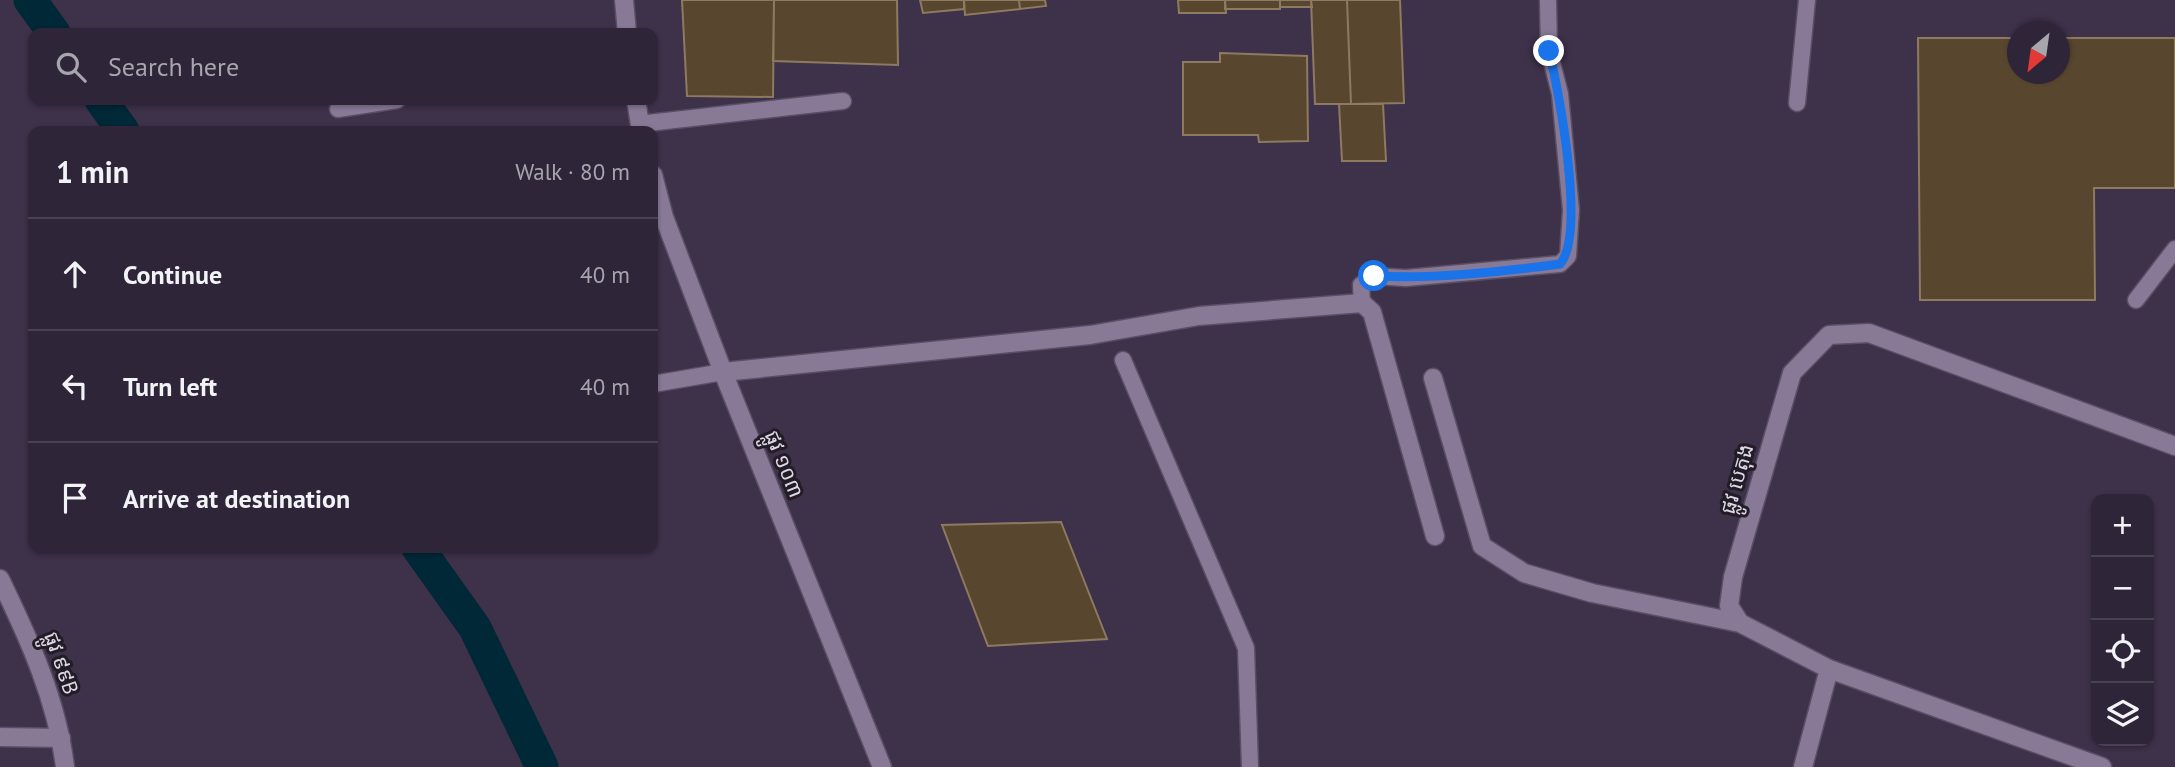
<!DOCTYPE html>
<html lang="en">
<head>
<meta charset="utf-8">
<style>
  :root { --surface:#2e2538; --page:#362d40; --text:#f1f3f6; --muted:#a7a5ae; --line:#494253 }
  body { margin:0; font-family:"PT Sans","Noto Sans Khmer",sans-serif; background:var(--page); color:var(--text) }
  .controls { position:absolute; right:21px; bottom:21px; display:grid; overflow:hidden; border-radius:14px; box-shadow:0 2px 5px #0004 }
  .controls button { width:63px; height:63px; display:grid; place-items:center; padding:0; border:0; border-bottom:2px solid var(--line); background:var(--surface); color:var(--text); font:35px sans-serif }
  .compass { position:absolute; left:2007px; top:21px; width:63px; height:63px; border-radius:50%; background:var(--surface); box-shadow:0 2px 5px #0004; rotate:209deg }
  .stop { position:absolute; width:21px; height:21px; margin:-16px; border:5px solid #1a73e8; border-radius:50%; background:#fff }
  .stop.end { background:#1a73e8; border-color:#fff; box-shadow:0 2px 7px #0008 }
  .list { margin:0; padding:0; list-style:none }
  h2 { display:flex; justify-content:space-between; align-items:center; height:91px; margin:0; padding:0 28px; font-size:30px }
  h2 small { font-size:23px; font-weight:400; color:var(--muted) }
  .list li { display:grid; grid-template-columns:46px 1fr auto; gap:21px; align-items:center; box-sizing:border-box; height:112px; padding:0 28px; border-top:2px solid var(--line) }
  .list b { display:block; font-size:26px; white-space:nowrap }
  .list em { font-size:23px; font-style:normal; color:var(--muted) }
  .icon { flex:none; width:38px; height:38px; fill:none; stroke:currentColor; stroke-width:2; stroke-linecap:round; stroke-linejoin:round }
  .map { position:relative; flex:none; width:2175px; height:767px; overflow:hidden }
  .search { position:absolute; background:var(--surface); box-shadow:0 2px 5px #0004; left:28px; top:28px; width:630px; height:77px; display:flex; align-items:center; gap:18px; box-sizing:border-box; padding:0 24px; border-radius:14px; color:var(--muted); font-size:26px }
  .panel { position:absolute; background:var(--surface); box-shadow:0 2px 5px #0004; left:28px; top:126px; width:630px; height:427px; border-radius:14px }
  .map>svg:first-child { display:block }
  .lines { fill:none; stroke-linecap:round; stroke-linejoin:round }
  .canal { stroke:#002837; stroke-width:33 }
  .building { fill:#59462e; stroke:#8e7a60; stroke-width:2 }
  .service-casing { stroke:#594e63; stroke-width:19 }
  .minor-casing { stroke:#594e63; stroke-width:21 }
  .tertiary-casing { stroke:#594e63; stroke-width:21 }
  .service { stroke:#887a97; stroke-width:16 }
  .minor { stroke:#887a97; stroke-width:18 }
  .tertiary { stroke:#887a97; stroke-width:18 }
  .route { stroke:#1a73e8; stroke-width:9 }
  .labels { text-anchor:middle; stroke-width:6; stroke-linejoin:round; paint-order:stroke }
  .street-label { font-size:21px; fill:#dfd7e7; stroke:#221c27 }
</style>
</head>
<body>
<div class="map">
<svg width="2175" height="767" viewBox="0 0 2175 767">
  <rect width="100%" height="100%" fill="#3e314a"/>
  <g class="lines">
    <path class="canal" d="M30,0l24,33
      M101,100l22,31
      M418,548l57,80 67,139"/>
  </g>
  <path class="building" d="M682,0h92l-1,97 -86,-1z
    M774,0h123l1,65 -125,-4z
    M920,0h44v9l-41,4z
    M964,0h55l1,9 -55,6z
    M1019,0h26l1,6 -26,3z
    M1178,0h47l1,13h-47z
    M1225,0h55v9h-55z
    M1280,0h31l1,7h-32z
    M1311,0h36l4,104h-36z
    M1347,0h53l4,103 -53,1z
    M1918,38h100v36h42v-36h115v150h-81l1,112h-175z
    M1220,53l87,3 1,85 -49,1 -1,-7h-75v-73h37z
    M1339,104h44l3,57h-44z
    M1061,522l46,117 -119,7 -46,-121z"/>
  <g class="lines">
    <defs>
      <path id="service" d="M1797,103l10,-103
        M338,109l59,-9
        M639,124l204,-23
        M2136,300l39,-51
        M1362,303l-1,-18 13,-9 32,2 154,-14 8,-8 3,-46 -11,-116 -11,-43 -1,-51
        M1123,360l123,288 4,119
        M653,384l70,-12"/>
      <path id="minor" d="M723,372l367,-37 109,-19 163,-13 10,9 63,224
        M1433,378l49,168 42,27 68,20 148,30
        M0,737l61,1
        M1803,767l26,-98
        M2102,767l-273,-98 -89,-46 -11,-17 4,-29 59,-204 37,-38 40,-2 306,113"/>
      <path id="tertiary" d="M624,0l3,33
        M636,100l5,31
        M653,175l11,42 59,155 159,395
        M0,579c29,60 57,121 65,188"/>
    </defs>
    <use href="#service" class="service-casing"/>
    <use href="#minor" class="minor-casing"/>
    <use href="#tertiary" class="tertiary-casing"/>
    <use href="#service" class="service"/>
    <use href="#minor" class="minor"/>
    <use href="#tertiary" class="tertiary"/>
  </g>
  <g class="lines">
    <path class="route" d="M1374,276c61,3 125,-4 186,-12 26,-30 -1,-173 -11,-213"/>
  </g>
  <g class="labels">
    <g class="street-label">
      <text transform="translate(784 464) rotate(68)" y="7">ផ្លូវ ១០៣</text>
      <text transform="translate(1737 479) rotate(-74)" y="7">ផ្លូវ បេតុង</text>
      <text transform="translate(61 663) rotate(71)" y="7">ផ្លូវ ៩៩B</text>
    </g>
  </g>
</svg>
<div class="controls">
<button>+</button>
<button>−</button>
<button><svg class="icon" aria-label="locate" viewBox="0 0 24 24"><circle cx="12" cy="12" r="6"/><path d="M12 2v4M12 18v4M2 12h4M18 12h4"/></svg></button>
<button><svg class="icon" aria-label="layers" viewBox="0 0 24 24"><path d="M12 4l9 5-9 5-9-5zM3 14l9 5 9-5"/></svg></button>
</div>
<svg class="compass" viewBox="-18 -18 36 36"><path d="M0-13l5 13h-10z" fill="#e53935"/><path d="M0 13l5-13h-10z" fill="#a7a5ae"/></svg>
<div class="stop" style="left:1374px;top:276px"></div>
<div class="stop end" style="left:1549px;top:51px"></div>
<div class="search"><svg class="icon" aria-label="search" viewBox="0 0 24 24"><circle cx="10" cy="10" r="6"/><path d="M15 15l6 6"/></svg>Search here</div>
<section class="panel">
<h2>1 min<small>Walk · 80 m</small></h2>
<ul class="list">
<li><svg class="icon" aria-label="ahead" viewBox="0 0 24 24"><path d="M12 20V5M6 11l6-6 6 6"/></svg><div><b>Continue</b></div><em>40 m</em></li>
<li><svg class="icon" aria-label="left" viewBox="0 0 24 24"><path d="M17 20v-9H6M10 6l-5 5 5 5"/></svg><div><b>Turn left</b></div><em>40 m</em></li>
<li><svg class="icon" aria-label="arrive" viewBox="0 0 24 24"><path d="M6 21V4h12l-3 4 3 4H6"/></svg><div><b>Arrive at destination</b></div></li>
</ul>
</section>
</div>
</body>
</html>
